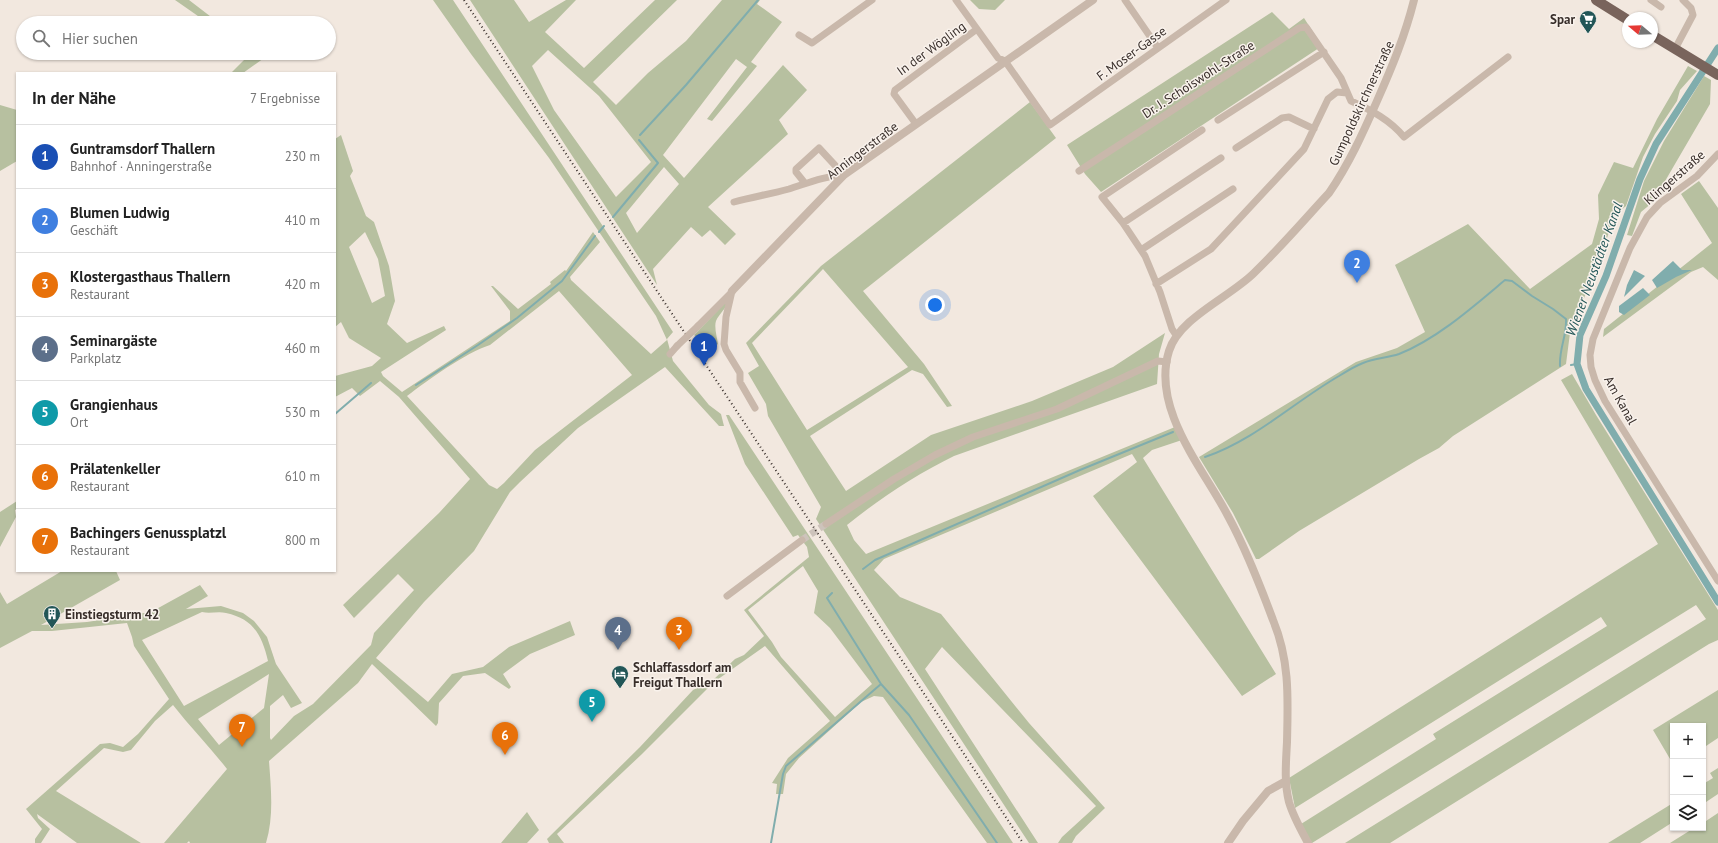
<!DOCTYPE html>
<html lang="de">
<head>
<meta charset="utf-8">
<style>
  :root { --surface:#fff; --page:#f6f6f6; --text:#222; --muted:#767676; --line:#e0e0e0; --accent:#225657 }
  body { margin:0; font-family:"PT Sans",sans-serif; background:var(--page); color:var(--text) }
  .controls { position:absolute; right:12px; bottom:12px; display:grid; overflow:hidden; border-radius:0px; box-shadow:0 1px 3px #0004 }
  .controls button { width:36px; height:36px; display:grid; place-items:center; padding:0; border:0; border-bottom:1px solid var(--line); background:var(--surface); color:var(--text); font:20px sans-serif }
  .compass { position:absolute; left:1622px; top:12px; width:36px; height:36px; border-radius:50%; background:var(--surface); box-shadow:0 1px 3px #0004; rotate:289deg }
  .you { position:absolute; left:935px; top:305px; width:14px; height:14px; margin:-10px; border:3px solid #fff; border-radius:50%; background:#1a73e8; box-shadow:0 0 0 6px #1a73e833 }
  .badge { display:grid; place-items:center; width:26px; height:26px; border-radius:50%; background:var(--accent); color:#fff; font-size:13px; font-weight:700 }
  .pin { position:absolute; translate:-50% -33px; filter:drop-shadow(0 1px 2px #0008) }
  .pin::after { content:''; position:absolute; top:21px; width:14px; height:12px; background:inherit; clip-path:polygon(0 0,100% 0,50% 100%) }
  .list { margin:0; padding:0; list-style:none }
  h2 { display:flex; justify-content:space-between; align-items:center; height:52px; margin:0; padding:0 16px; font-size:17px }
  h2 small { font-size:13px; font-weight:400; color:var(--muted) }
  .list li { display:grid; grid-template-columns:26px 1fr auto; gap:12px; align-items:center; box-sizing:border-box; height:64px; padding:0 16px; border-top:1px solid var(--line) }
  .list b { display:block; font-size:15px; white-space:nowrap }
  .list p { margin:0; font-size:13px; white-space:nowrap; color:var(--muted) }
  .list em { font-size:13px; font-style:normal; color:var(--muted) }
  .icon { flex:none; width:22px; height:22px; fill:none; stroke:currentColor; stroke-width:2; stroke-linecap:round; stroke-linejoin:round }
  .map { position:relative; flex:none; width:1718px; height:843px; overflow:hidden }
  .search { position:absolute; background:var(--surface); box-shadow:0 1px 3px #0004; left:16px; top:16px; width:320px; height:44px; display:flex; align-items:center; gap:10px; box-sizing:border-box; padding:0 14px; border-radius:22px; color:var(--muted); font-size:15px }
  .panel { position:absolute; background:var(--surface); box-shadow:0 1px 3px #0004; left:16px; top:72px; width:320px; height:500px; border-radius:0px }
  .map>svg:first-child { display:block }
  .green { fill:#b7c0a0; fill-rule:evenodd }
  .water { fill:#80adad }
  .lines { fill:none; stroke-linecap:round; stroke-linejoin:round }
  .stream { stroke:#80adad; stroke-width:2 }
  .canal { stroke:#80adad; stroke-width:7 }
  .minor-tunnel { stroke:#cdc3bb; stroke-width:7; stroke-dasharray:7 3.5; stroke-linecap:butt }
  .minor { stroke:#c9b8ab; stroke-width:7 }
  .tertiary { stroke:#c9b8ab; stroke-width:8 }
  .primary { stroke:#79645c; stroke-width:10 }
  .rail { stroke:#382e2a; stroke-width:2; stroke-dasharray:1 3; stroke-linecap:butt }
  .minor-bridge { stroke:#c9b8ab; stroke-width:7 }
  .labels { text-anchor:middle; stroke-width:3; stroke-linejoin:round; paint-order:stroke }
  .poi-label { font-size:13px; font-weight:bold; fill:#382e2a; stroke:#f9f2ec; text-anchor:start }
  .street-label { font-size:13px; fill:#382e2a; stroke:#f9f2ec }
  .water-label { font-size:14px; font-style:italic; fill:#225657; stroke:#f9f2ec }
</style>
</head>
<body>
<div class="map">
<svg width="1718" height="843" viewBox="0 0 1718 843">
  <rect width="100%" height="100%" fill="#f2e8df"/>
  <path class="green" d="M175,0h14l30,23h-11z
    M433,0h20l220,332 -6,7 6,22 36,44 12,9 3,12h-5l-54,-59 -87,61 -58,54 -10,10 -36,59 -50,51 -48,56 52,44 24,-28 31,-7 26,-20 61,-26 5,14 -45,19 -27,20 8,13 -2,2 -24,-16 -22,3 -24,27 -1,20 -2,3 -64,-62 -14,19 -89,78c2,28 5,55 -3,82h-76l-1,-2 -2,2h-23l63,-74c-17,-22 -37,-42 -54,-64l-18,16 -24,29 -8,2 -19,-4 -48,43 85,52h-64l-40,-29 1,4 12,11 -9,14h-6v-4l7,-10 -16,-20 74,-65 10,-1 13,4 15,-13 31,-35 -35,-53 -2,-9 -5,-14 -75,8h-20l-32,17v-56l7,12 55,-33h54l4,9 -79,45 46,-3 64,-10 49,-27 8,11 -22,13 35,-3 22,7 11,8 13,16 9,27 26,39 -11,5 -8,-13 -13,11v32l1,2 23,-24 19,-12 58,-59 3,-12 40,-43 -16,-16 -44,44 -11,-13 96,-92 31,-34 -71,-82 -19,-16 -20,15 -8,-8 -17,9v-21l37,-10 9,-8 -32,-20 -8,-16 -6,5v-188l6,-4 12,36 -3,5 16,40 8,6 15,44 6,35 -8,23 20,19 37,-17 2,4 -65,42 2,4 19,16 108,-71v-10l-19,-25h2l25,23 33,-25 -1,-2 15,-12 1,1 27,-39 7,10 -30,35 1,3 80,74 16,-14 -11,-24 -107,-158 -78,-104zM365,232l13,27 7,37 -13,7 -23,-56zM559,291l73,84 -97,75 -31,33 -7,6 -8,-4 -82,-89c21,-16 58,-43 83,-51zM202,612c8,2 16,-1 24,1 28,6 36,23 42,48l-84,45 -42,-66zM269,674l-5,34 -45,37 -21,-26z
    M470,0h44l15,22 37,-22h10l-31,32 39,36 71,-68h22l-84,82 23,23 32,-32 38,-32 36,-41h38l-3,4 25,18 -31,40 6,4 -45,55 -5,-2 40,-52 -11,-8 -73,96 21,23 99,-113 24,25 -28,30 9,14 -80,73 28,27 -11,11 -15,-15 -8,7 -11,-10 -38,42 4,16zM548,50l51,46 52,66 -35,35 -62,-87 -22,-44zM664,167l15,17 -42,49 -11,-20z
    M970,0h35l-10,10 -16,-1z
    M1272,12l17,17 15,-11 18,28 -221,146 -16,-18 -18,-29z
    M243,53h10l3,2 15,-2 -28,20h-12l16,-16z
    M1688,66l9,5 -17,19 -3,11 -22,33 -12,23 -17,49 -12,10 -11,35 -33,82 -4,31 -113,72 -14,12 -20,11 -120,72 -40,28h-3l-23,-46 -34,-56 157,-95 41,-14 28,-16 -30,-67 73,-41 62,65 62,-45 7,-25 -1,-24 16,-33 19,6 24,-49z
    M1704,76l7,4 -1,24 -49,84 3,5 -23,19 -9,24 -5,-1 17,-54 20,-40z
    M1030,102l26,36 -193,153 61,73 28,42 -5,1 -24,-33 -11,-4 -102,66 36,55 85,-56 101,-34 81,-34 52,-34 -6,21 -2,30 -203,72c-37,18 -75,43 -107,69l7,15 12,14 309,-127 7,13 -30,10 -9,8 133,216 -34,22 -149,-200 44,-34 -5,-8 -248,105 -10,11 26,27 41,17 88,109 76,85 -29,28 -4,7h-14l4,-6 34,-31 -154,-159 -17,22 113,174h-9l-213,-324 5,-12 -53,-91 -2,-12 -18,-31 11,-7 -13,-23 75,-77zM823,269l85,98 -101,63 -55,-87z
    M0,105l17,5v51l-17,10z
    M1699,181l19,27v72l-15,-13 -12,5 -88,65 1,-8 108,-86 -31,-49z
    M725,303l2,1c-3,7 -8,10 -11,17 -2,6 1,16 2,23l-10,8 -6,-2 -2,-11 -6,-4z
    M1572,374l24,41 122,195v30l-9,4 -319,199h-45l361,-224 -10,-14 -384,238 -11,-19 135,-85 -3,-5 174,-108 -6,-9 -306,191 -6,-30 369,-234 -97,-164z
    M726,415h3l284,428h-26l-104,-146 -9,-1 -13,6 -62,56 -13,16 -3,20h-7l1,-10 -5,-1 16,-25 42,-37 -65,-75 -51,36 -72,72 -85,80 7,9h-15l-2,-4 93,-92 53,-57 20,-10 22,-21 9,-4 20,-19 -20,-26 65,-53 -2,-10 -9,-12 -5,2 -48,-73zM803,566l15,25 -4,22 16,15 42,56 -37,33 -54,-60 -9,-15 -24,-32z
    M17,501v8l-2,1 1,7 -16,30v-35z
    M1718,690v48l-15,10v-22h-30v38l-20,-34z
    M1718,768v26l-15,10v-20l10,-6 -3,-5z
    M1673,803v19l-33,21h-32z
    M527,812l12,18 -12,13h-26z
    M1718,813v30h-48l24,-15h9v-5z"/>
  <path class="water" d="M1673,261l9,9h10l-16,7 -19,11 -5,-8z
    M1634,270l11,6 -21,21 3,-12z
    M1643,288l7,7 -26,20 -5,-3v-6z"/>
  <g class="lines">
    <path class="stream" d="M640,135l46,-50 72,-85
      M613,217l45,-54 -19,-23
      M599,232l5,-6
      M1571,365l6,-1
      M416,385l62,-40 39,-27 45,-37 33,-45
      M335,414l36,-31
      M1205,457c50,-17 89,-55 134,-81 8,-5 16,-10 24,-13 12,-5 24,-5 36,-9 38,-15 75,-48 106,-74l7,1 20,15 21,13 13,10c1,17 -7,29 -6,47
      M863,569l12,-9 205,-90 93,-38
      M832,593l-5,5 54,86 28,31 88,128
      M771,843l12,-69 3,-8 95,-82"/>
    <path class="canal" d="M1718,48l-62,96 -16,35 -34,97 -26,59 -3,29 9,25 132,213"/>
    <path class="minor-tunnel" d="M802,540l24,-16"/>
    <path class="minor" d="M956,0l42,58 7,3 45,64 176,-125
      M1125,0l33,48
      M1651,0l10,7
      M799,35l13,8 60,-43
      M1675,49l18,-34 -2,-7 -8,-8
      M1218,120l106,-68
      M916,124l-22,-30 1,-4 82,-61
      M1236,148l46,-30 7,-1 25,12
      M1718,154l-21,22 -37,27 -13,14 -17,31 -37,91 -3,16 1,12 4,13 10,21 113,180
      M1079,171l220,-143 7,-1 35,51 10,23c20,9 39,19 53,36l104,-80
      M804,182l-8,-10v-3l23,-21 25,27
      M734,202c18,-5 37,-8 55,-13 19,-6 35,-13 55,-14
      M1123,223l98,-65
      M1141,250l92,-61
      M1156,284l55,-35 93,-100 24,-50 9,-7 10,1
      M732,291l-6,26 -2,27 2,6 14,23v9l15,26
      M698,326l34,-34
      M1176,335l-4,-6 -12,-37 -15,-36 -22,-33 -21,-26 100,-67
      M670,354l7,-8
      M826,524l68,-45 41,-24 38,-18 84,-28 101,-48 9,1
      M727,596l75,-56"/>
    <path class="tertiary" d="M732,291l112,-116 249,-175
      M1228,843l15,-22 25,-30 18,-10
      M1308,843c-7,-13 -15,-27 -19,-41 -5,-20 -3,-40 -2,-60 1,-43 3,-81 -14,-122 -13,-35 -27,-71 -45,-104 -25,-48 -77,-107 -59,-165 10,-33 61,-54 85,-78 26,-25 50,-53 75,-80 20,-29 34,-60 48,-92 15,-34 28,-65 37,-101"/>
    <path class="primary" d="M1596,0l32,20
      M1652,35l66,40"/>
    <path class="rail" d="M464,0l559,843"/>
    <path class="minor-bridge" d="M677,346l21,-20"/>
  </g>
  <defs>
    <symbol id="supermarket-pin" viewBox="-11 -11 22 30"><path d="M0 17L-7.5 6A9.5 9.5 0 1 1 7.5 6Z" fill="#225657" stroke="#f9f2ec"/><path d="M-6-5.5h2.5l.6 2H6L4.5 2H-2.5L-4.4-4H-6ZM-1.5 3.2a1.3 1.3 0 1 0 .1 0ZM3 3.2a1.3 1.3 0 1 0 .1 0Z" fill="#fff"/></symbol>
    <symbol id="building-pin" viewBox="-11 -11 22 30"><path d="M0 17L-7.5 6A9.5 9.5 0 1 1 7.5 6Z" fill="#225657" stroke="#f9f2ec"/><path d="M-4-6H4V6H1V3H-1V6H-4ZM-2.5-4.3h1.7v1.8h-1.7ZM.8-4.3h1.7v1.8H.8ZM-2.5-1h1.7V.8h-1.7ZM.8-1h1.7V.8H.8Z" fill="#fff"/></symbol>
    <symbol id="hotel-pin" viewBox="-11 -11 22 30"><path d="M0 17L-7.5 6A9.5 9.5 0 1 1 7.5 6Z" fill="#225657" stroke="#f9f2ec"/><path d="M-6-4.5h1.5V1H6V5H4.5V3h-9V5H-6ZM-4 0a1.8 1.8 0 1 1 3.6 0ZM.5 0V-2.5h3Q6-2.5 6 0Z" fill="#fff"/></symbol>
  </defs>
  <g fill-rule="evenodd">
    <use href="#supermarket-pin" x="1578" y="9" width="20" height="27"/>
    <use href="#building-pin" x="42" y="604" width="20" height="27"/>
    <use href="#hotel-pin" x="610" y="664" width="20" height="27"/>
  </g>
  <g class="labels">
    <g class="poi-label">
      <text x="1575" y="24" text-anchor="end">Spar</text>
      <text x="65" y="619">Einstiegsturm 42</text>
      <text x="633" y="672">Schlaffassdorf am<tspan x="633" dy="15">Freigut Thallern</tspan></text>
    </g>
    <g class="street-label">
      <text transform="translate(931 48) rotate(-36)" y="5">In der Wögling</text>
      <text transform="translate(1131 53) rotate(-36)" y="5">F. Moser-Gasse</text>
      <text transform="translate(1198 79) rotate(-33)" y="5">Dr. J. Schoiswohl-Straße</text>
      <text transform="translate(1361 103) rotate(-65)" y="5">Gumpoldskirchnerstraße</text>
      <text transform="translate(862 150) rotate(-37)" y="5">Anningerstraße</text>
      <text transform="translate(1674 177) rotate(-41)" y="5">Klingerstraße</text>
      <text transform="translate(1621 400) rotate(61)" y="5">Am Kanal</text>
    </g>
    <g class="water-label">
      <text transform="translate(1594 269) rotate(-70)" y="5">Wiener Neustädter Kanal</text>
    </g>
  </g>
</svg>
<div class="controls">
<button>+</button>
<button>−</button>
<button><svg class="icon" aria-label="layers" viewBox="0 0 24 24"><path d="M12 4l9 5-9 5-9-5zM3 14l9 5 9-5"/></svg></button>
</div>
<svg class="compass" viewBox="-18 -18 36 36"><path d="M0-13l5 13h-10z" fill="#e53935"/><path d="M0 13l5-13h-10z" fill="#767676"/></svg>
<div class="you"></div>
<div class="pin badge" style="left:704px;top:366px;background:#1a4fb4">1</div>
<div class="pin badge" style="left:1357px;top:283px;background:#3f7fe0">2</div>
<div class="pin badge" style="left:679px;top:650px;background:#e8710a">3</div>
<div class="pin badge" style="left:618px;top:650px;background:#5c6f8a">4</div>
<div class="pin badge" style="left:592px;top:722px;background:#0f9aa8">5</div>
<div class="pin badge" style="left:505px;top:755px;background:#e8710a">6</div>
<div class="pin badge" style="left:242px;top:747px;background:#e8710a">7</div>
<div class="search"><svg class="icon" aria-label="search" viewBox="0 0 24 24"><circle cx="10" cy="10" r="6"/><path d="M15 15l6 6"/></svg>Hier suchen</div>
<section class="panel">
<h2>In der Nähe<small>7 Ergebnisse</small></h2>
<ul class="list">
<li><span class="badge" style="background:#1a4fb4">1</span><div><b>Guntramsdorf Thallern</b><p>Bahnhof · Anningerstraße</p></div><em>230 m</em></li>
<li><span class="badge" style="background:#3f7fe0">2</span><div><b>Blumen Ludwig</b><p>Geschäft</p></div><em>410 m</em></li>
<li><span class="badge" style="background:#e8710a">3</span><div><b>Klostergasthaus Thallern</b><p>Restaurant</p></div><em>420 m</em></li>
<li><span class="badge" style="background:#5c6f8a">4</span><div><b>Seminargäste</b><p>Parkplatz</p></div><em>460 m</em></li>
<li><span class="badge" style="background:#0f9aa8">5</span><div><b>Grangienhaus</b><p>Ort</p></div><em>530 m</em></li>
<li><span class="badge" style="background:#e8710a">6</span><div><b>Prälatenkeller</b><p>Restaurant</p></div><em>610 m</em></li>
<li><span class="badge" style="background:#e8710a">7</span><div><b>Bachingers Genussplatzl</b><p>Restaurant</p></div><em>800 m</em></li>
</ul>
</section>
</div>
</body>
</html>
